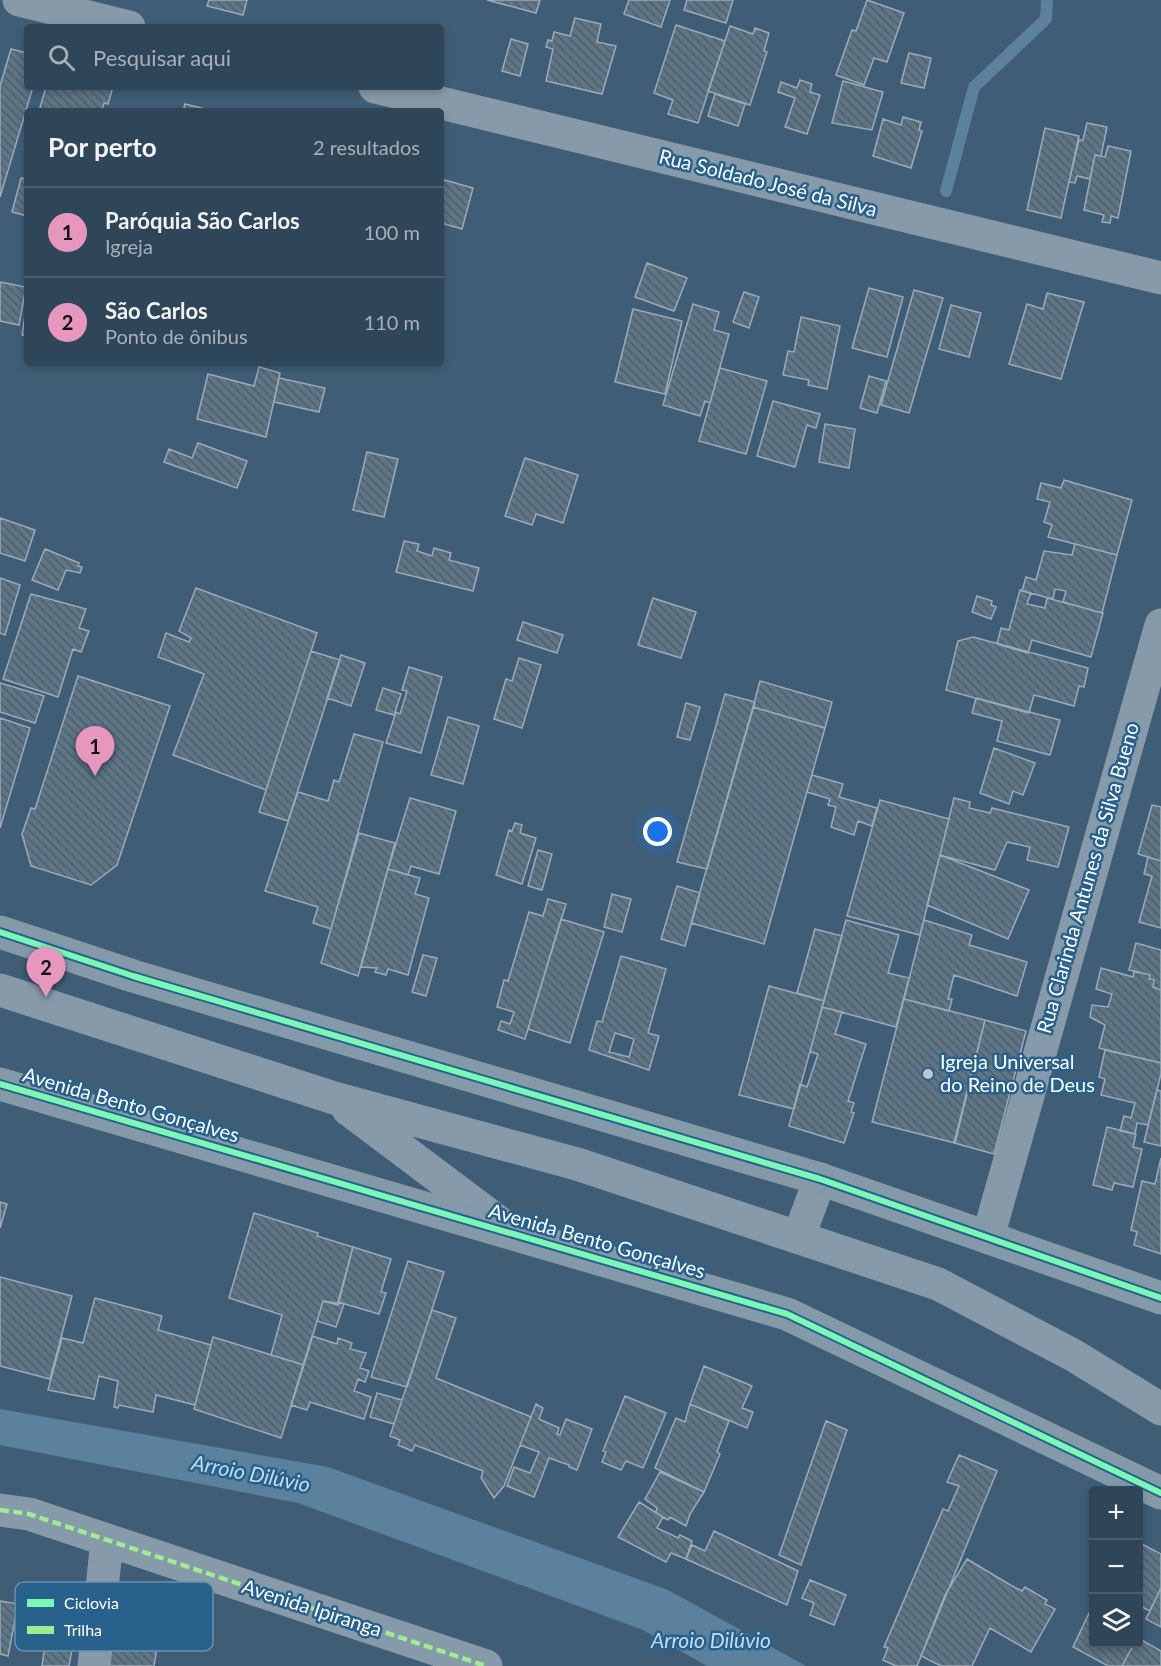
<!DOCTYPE html>
<html lang="pt">
<head>
<meta charset="utf-8">
<style>
  :root { --surface:#2f4658; --page:#374d5e; --text:#f1f3f6; --muted:#a7b1ba; --line:#4a5e6e; --accent:#e797bd }
  body { margin:0; font-family:Lato,sans-serif; background:var(--page); color:var(--text) }
  .controls { position:absolute; right:18px; bottom:18px; display:grid; overflow:hidden; border-radius:6px; box-shadow:0 3px 9px #0003 }
  .controls button { width:54px; height:54px; display:grid; place-items:center; padding:0; border:0; border-bottom:2px solid var(--line); background:var(--surface); color:var(--text); font:30px sans-serif }
  .you { position:absolute; left:658px; top:832px; width:21px; height:21px; margin:-15px; border:4px solid #fff; border-radius:50%; background:#1a73e8; box-shadow:0 0 0 9px #1a73e833 }
  .badge { display:grid; place-items:center; width:39px; height:39px; border-radius:50%; background:var(--accent); color:#111; font-size:20px; font-weight:700 }
  .pin { position:absolute; translate:-50% -50px; filter:drop-shadow(0 2px 3px #0008) }
  .pin::after { content:''; position:absolute; top:32px; width:21px; height:18px; background:inherit; clip-path:polygon(0 0,100% 0,50% 100%) }
  .list { margin:0; padding:0; list-style:none }
  h2 { display:flex; justify-content:space-between; align-items:center; height:78px; margin:0; padding:0 24px; font-size:26px }
  h2 small { font-size:20px; font-weight:400; color:var(--muted) }
  .list li { display:grid; grid-template-columns:39px 1fr auto; gap:18px; align-items:center; box-sizing:border-box; height:90px; padding:0 24px; border-top:2px solid var(--line) }
  .list b { display:block; font-size:22px; white-space:nowrap }
  .list p { margin:0; font-size:20px; white-space:nowrap; color:var(--muted) }
  .list em { font-size:20px; font-style:normal; color:var(--muted) }
  .icon { flex:none; width:33px; height:33px; fill:none; stroke:currentColor; stroke-width:2; stroke-linecap:round; stroke-linejoin:round }
  .map { position:relative; flex:none; width:1161px; height:1666px; overflow:hidden }
  .search { position:absolute; background:var(--surface); box-shadow:0 3px 9px #0003; left:24px; top:24px; width:420px; height:66px; display:flex; align-items:center; gap:15px; box-sizing:border-box; padding:0 21px; border-radius:6px; color:var(--muted); font-size:22px }
  .panel { position:absolute; background:var(--surface); box-shadow:0 3px 9px #0003; left:24px; top:108px; width:420px; height:258px; border-radius:6px }
  .map>svg:first-child { display:block }
  .water { fill:#5b819c }
  .lines { fill:none; stroke-linecap:round; stroke-linejoin:round }
  .stream { stroke:#5b819c; stroke-width:12 }
  .building { fill:url(#building-back-hatch); stroke:#9aabb9; stroke-width:1.5; fill-rule:evenodd }
  .minor { stroke:#869aa9; stroke-width:33 }
  .major { stroke:#859aa9; stroke-width:33 }
  .quiet { stroke:#9fed91; stroke-width:4.5; stroke-dasharray:9 4.5; stroke-linecap:butt }
  .cycleway-casing { stroke:#28618c; stroke-width:10 }
  .cycleway { stroke:#7af9b4; stroke-width:6 }
  .poi-dot { fill:#bcc7cf; stroke:#28618c; stroke-width:2 }
  .labels { text-anchor:middle; stroke-width:5; stroke-linejoin:round; paint-order:stroke }
  .street-label { font-size:20px; fill:#fff; stroke:#28618c }
  .poi-label { font-size:20px; fill:#fff; stroke:#28618c; text-anchor:start }
  .water-label { font-size:21px; font-style:italic; fill:#c3def1; stroke:#28618c }
  .key { fill:#28618c; stroke:#6890ae; stroke-width:1.5 }
  .key-label { font-size:16px; fill:#fff }
</style>
</head>
<body>
<div class="map">
<svg width="1161" height="1666" viewBox="0 0 1161 1666">
  <defs>
    <pattern id="building-back-hatch" width="6" height="6" patternUnits="userSpaceOnUse" patternTransform="scale(1.5)"><rect width="6" height="6" fill="#5c7587"/><path d="M-1 5l2 2M0 0l6 6M5-1l2 2" fill="none" stroke="#535e67"/></pattern>
  </defs>
  <rect width="100%" height="100%" fill="#3f5e76"/>
  <path class="water" d="M0,1409l328,58 340,123 138,76h-99l-64,-36 -345,-127 -298,-58z"/>
  <g class="lines">
    <path class="stream" d="M946,191l28,-104 72,-68 1,-19"/>
  </g>
  <path class="building" d="M209,0h38l-4,15 -36,-9z
    M487,0h53l-4,13z
    M629,0h41l-9,27 -37,-13z
    M687,0h46l-7,23 -42,-13z
    M867,0l37,13 -17,49 -13,-4 -10,27 -28,-10 16,-45 4,1z
    M575,18l26,6 -4,18 19,4 -14,48 -56,-13 7,-32 -7,-2 2,-7 4,1 2,-9 16,4z
    M676,25l49,16 -27,82 -30,-9 5,-14 -19,-7z
    M730,26l23,8 2,-6 14,5 -5,18 3,1 -17,53 -42,-14z
    M511,39l17,5 -8,32 -18,-5z
    M11,49l16,4v34h6l-33,110v-111z
    M909,53l22,5 -7,30 -23,-5z
    M800,80l12,4 -2,8 10,3 -13,39 -22,-7 10,-29 -17,-6 3,-10 16,6z
    M843,81l40,11 -11,38 -40,-7z
    M46,87h67l-5,17 -4,-1 -2,8h-63z
    M715,94l30,10 -7,22 -30,-10z
    M185,104l29,7h-31z
    M903,117l18,5 -2,8 3,1 -11,37 -38,-12 10,-37 18,6z
    M1087,123l20,4 -6,29 -6,-1 -5,24 -13,-3 -2,7 -6,-1 10,-42h4z
    M1045,128l34,8 -18,82 -34,-8z
    M1108,146l23,5 -13,67 -7,-2 -1,7 -8,-1 2,-7 -20,-5 11,-55 10,2z
    M21,178l6,1v37l-15,-4z
    M441,179l32,9 -11,41 -21,-6z
    M647,263l40,15 -13,33 -39,-14z
    M0,282l26,5 -7,38 -19,-4z
    M869,288l34,9 -16,60 -35,-9z
    M914,290l29,8 -34,115 -28,-8z
    M744,292l15,5 -10,31 -16,-6z
    M1047,293l37,9 -23,77 -52,-15 18,-60 16,5z
    M693,304l26,8 -5,18 15,4 -19,69 -5,-2 -5,15 -37,-11z
    M951,305l30,8 -12,44 -30,-8z
    M633,309l49,12 -17,73 -50,-12z
    M25,316h2v20l-5,-1z
    M801,317l39,9 -13,63 -19,-4 1,-5 -26,-5 5,-24 6,1z
    M259,367l21,6 -14,64 -69,-18 11,-45 46,12z
    M720,368l47,13 -21,73 -47,-13z
    M869,376l17,5 -9,32 -17,-5z
    M279,378l46,10 -6,24 -45,-10z
    M773,401l47,13 -4,14 -9,-3 -12,42 -38,-11z
    M825,424l30,5 -6,39 -30,-6z
    M198,443l49,18 -10,27 -73,-26 5,-13 23,9z
    M367,452l31,7 -14,58 -31,-7z
    M525,458l53,17 -15,48 -27,-9 -4,11 -27,-9z
    M1064,480l68,20 -15,55 -69,-18 4,-12 -8,-3 6,-20 -13,-3 4,-16 20,5z
    M0,518l35,12 -10,31 -25,-8z
    M404,541l15,3 -2,7 15,5 2,-8 17,5 -2,7 30,8 -6,23 -77,-19z
    M1075,544l42,11 -15,58 -39,-11 3,-11 -11,-2 -2,10 -31,-8 4,-14 10,3 8,-29 28,4z
    M45,549l34,14 -1,3 4,1 -2,6 -14,-3 -8,20 -26,-10z
    M0,578l20,7 -15,50 -5,-2z
    M196,588l121,45 -51,157 -93,-35 31,-81 -46,-17 8,-24 23,9 2,-4 -12,-7z
    M1020,590l11,3 -4,11 18,4 2,-10 56,15 -12,44 -59,-17 -4,13 -31,-9 4,-16 8,2z
    M31,594l55,15 -7,19 10,3 -8,21 -8,-3 -15,48 -55,-18z
    M977,596l15,5 -1,4 5,2 -5,12 -19,-7z
    M653,598l43,14 -15,46 -43,-13z
    M523,622l40,13 -6,18 -40,-13z
    M973,637l115,31 -4,19 -5,-1 -5,20 -40,-11 -5,18 -83,-23 12,-49z
    M311,651l29,9 -52,161 -29,-9z
    M341,655l24,8 -14,43 -24,-8z
    M519,658l22,7 -19,63 -28,-9 12,-40 6,2z
    M409,667l33,10 -21,76 -35,-10 10,-31 4,2 7,-23 -5,-1z
    M78,676l92,30 -53,159 -26,20 -60,-19 -9,-32 9,-26 4,1z
    M760,681l72,21 -7,26 -72,-21z
    M0,683l44,13 -9,27 -35,-11z
    M383,688l18,6 -7,21 -18,-5z
    M725,694l30,8 -48,167 -30,-7z
    M976,698l84,22 -10,35 -53,-14 5,-20 -30,-8z
    M686,703l14,4 -10,33 -13,-3z
    M753,707l72,21 -61,216 -73,-21z
    M448,717l31,9 -16,58 -32,-9z
    M0,718l30,10 -30,100z
    M354,734l29,8 -52,187 -18,-6 5,-16 -53,-16 33,-99 30,9 6,-21 5,2z
    M994,748l41,15 -12,32 -10,-4 -4,13 -29,-11z
    M812,775l31,9 -4,13 38,11 -5,18 -14,-5 -4,14 -23,-8 5,-20 -8,-2 2,-6 -23,-7z
    M410,798l46,13 -17,63 -28,-8 -3,9 -20,-6z
    M954,798l16,4 -1,6 21,5 2,-5 77,19 -11,40 -31,-7 3,-13 -23,-5 -12,28 -55,-15z
    M880,800l69,19 -29,116 -73,-19z
    M1152,805l9,2v54l-23,-7z
    M515,823l7,2 -2,8 16,5 -14,46 -26,-9 13,-45 3,1z
    M359,833l36,10 -37,133 -37,-13z
    M538,850l14,4 -10,36 -14,-4z
    M940,855l89,35 -21,49 -81,-34z
    M1148,857l13,4v67l-22,-6 13,-46 -8,-2z
    M388,869l32,9 -5,16 14,4 -21,77 -20,-6 -2,6 -11,-3 2,-4 -16,-1z
    M677,886l23,7 -15,53 -24,-7z
    M612,894l19,5 -9,33 -18,-5z
    M548,899l18,5 -41,135 -27,-9 3,-9 9,3 4,-12 -17,-5 7,-27 4,1 21,-69 14,4z
    M561,919l43,13 -34,111 -42,-14z
    M846,920l53,15 -11,38 21,5 -13,49 -74,-20z
    M924,920l48,15 -3,10 58,17 -10,34 -63,-21 -6,24h4l-3,12 -45,-12z
    M815,929l27,7 -18,65 -27,-8z
    M1136,943l25,7v40l-8,-3 1,-7 -5,-1 1,-4 -21,-5z
    M423,955l14,3 -11,38 -14,-4z
    M621,956l45,13 -18,64 11,3 -10,34 -60,-20 8,-29 5,1zM615,1033l19,6 -5,18 -20,-5z
    M1101,968l32,9 1,-6 16,4 -1,4 5,1 -1,7 8,3v73l-62,-15 6,-23 -15,-8 2,-12 16,2 4,-13 -16,-5z
    M769,986l55,15 -30,108 -55,-14z
    M904,999l81,21 -30,123 -83,-21z
    M822,1007l20,5 -7,22 31,10 -18,57 6,2 -3,9 3,1 -10,30 -55,-17 11,-42 7,3 11,-33 -8,-2z
    M985,1020l41,11 -32,123 -40,-11z
    M1105,1050l56,13v11l-13,51 -11,-2 -2,11 -15,-3 4,-15 7,2 4,-15 -34,-8 4,-16 -6,-2z
    M1157,1090l4,1v55l-17,-4z
    M1107,1127l29,7 -3,13 9,2 -9,38 -19,-4 -2,7 -19,-5z
    M1161,1158v96l-27,-9 3,-13 -6,-2 11,-49 13,3z
    M0,1202l7,2 -7,24z
    M254,1213l64,20 -1,3 36,11 -15,58 -15,-4 -19,64 -33,-10 11,-40 -53,-17z
    M353,1247l38,12 -10,33 5,1 -7,21 -41,-12z
    M408,1261l36,11 -37,115 -36,-10z
    M0,1277l72,19 -22,83 -50,-13z
    M95,1298l67,18 -4,14 53,15 -16,60 -39,-10 -3,17 -34,-7 -1,3 -4,-1 4,-26 -19,-5 -5,23 -46,-9 14,-52 21,5z
    M323,1301l21,3 -8,23 -19,-6z
    M432,1310l24,8 -20,60 95,39 -27,69 -10,12 -13,-20 2,-7 -68,-26 -3,6 -14,-6 2,-5 -10,-4z
    M312,1336l25,8 1,-6 14,5 -2,6 16,4 -6,15 9,3 -4,11 -7,-3 -4,12 17,6 -7,22 -54,-17 -3,8 -16,-5z
    M213,1337l91,28 -23,73 -87,-29z
    M704,1366l48,20 -10,22 11,4 -6,16 -57,-24z
    M377,1393l25,7 -8,24 -24,-7z
    M625,1396l41,17 -23,55 -17,-7 -5,9 -19,-8 4,-10 -3,-1z
    M536,1404l7,4 -4,11 20,9 -2,6 3,1 6,-16 26,10 -15,41 -8,-3v-2l-20,-7 -15,39 -27,-11 7,-19 16,6 9,-21 -19,-7z
    M690,1404l39,17 -12,31 3,2 -16,38 -49,-24 21,-50 9,4z
    M826,1421l21,9 -46,135 -22,-10z
    M959,1455l38,16 -80,195h-21l-13,-6 5,-12 -4,-1 59,-138 5,2 11,-25 -12,-4z
    M660,1472l44,20 -14,22 -4,12 -16,-9 -2,3 -5,-3 -7,-5 1,-4 -12,-9z
    M639,1502l24,15 -6,11 21,10 2,-3 12,6 -6,18 -15,-6 -5,9 -48,-25z
    M714,1531l84,40 -11,34 -101,-46 6,-14 13,6z
    M1138,1542l23,12v34l-11,23 -12,-6z
    M967,1559l45,27 10,5 3,-4 22,13 -2,4 10,5 -24,43 -41,-24 -18,38h-31l-20,-10 24,-61z
    M810,1580l36,15 -12,30 -24,-10 4,-12 -12,-5z
    M1161,1588v39l-15,-8z
    M0,1601l18,3 -10,52 -8,-2z
    M1091,1609l3,35h40l-12,22h-14l-35,-19z
    M111,1630l48,5 -5,31h-49z
    M1138,1638l23,13v15h-39l12,-22h4z
    M45,1645l27,4 -3,17h-27z"/>
  <g class="lines">
    <path class="minor" d="M19,0l110,27
      M375,87l786,191
      M0,990l334,108 243,66 361,120 135,71 88,54
      M348,1109l165,124
      M799,1236l21,-57
      M988,1237l173,-612
      M0,1510l29,4 457,152
      M94,1666l13,-126"/>
    <path class="major" d="M0,932l133,44 687,203 341,119
      M0,1084l787,230 374,179"/>
    <path class="quiet" d="M0,1510l29,4 457,152"/>
    <defs>
      <path id="cycleway" d="M0,932l133,44 687,203 341,119
        M0,1084l787,230 374,179"/>
    </defs>
    <use href="#cycleway" class="cycleway-casing"/>
    <use href="#cycleway" class="cycleway"/>
  </g>
  <circle class="poi-dot" cx="928" cy="1074" r="6"/>
  <g class="labels">
    <g class="street-label">
      <text transform="translate(768 183) rotate(14)" y="7">Rua Soldado José da Silva</text>
      <text transform="translate(1088 878) rotate(-74)" y="7">Rua Clarinda Antunes da Silva Bueno</text>
      <text transform="translate(131 1105) rotate(16)" y="7">Avenida Bento Gonçalves</text>
      <text transform="translate(597 1241) rotate(16)" y="7">Avenida Bento Gonçalves</text>
      <text transform="translate(312 1608) rotate(18)" y="7">Avenida Ipiranga</text>
    </g>
    <g class="poi-label">
      <text x="940" y="1069">Igreja Universal<tspan x="940" dy="23">do Reino de Deus</tspan></text>
    </g>
    <g class="water-label">
      <text transform="translate(251 1474) rotate(11)" y="7">Arroio Dilúvio</text>
      <text x="711" y="1648">Arroio Dilúvio</text>
    </g>
  </g>
  <rect x="15" y="1582" width="198" height="69" rx="9" class="key"/>
  <rect x="27" y="1599" width="27" height="8" fill="#7af9b4"/>
  <rect x="27" y="1626" width="27" height="8" fill="#9fed91"/>
  <g class="key-label">
    <text x="64" y="1609">Ciclovia</text>
    <text x="64" y="1636">Trilha</text>
  </g>
</svg>
<div class="controls">
<button>+</button>
<button>−</button>
<button><svg class="icon" aria-label="layers" viewBox="0 0 24 24"><path d="M12 4l9 5-9 5-9-5zM3 14l9 5 9-5"/></svg></button>
</div>
<div class="you"></div>
<div class="pin badge" style="left:95px;top:776px">1</div>
<div class="pin badge" style="left:46px;top:997px">2</div>
<div class="search"><svg class="icon" aria-label="search" viewBox="0 0 24 24"><circle cx="10" cy="10" r="6"/><path d="M15 15l6 6"/></svg>Pesquisar aqui</div>
<section class="panel">
<h2>Por perto<small>2 resultados</small></h2>
<ul class="list">
<li><span class="badge">1</span><div><b>Paróquia São Carlos</b><p>Igreja</p></div><em>100 m</em></li>
<li><span class="badge">2</span><div><b>São Carlos</b><p>Ponto de ônibus</p></div><em>110 m</em></li>
</ul>
</section>
</div>
</body>
</html>
